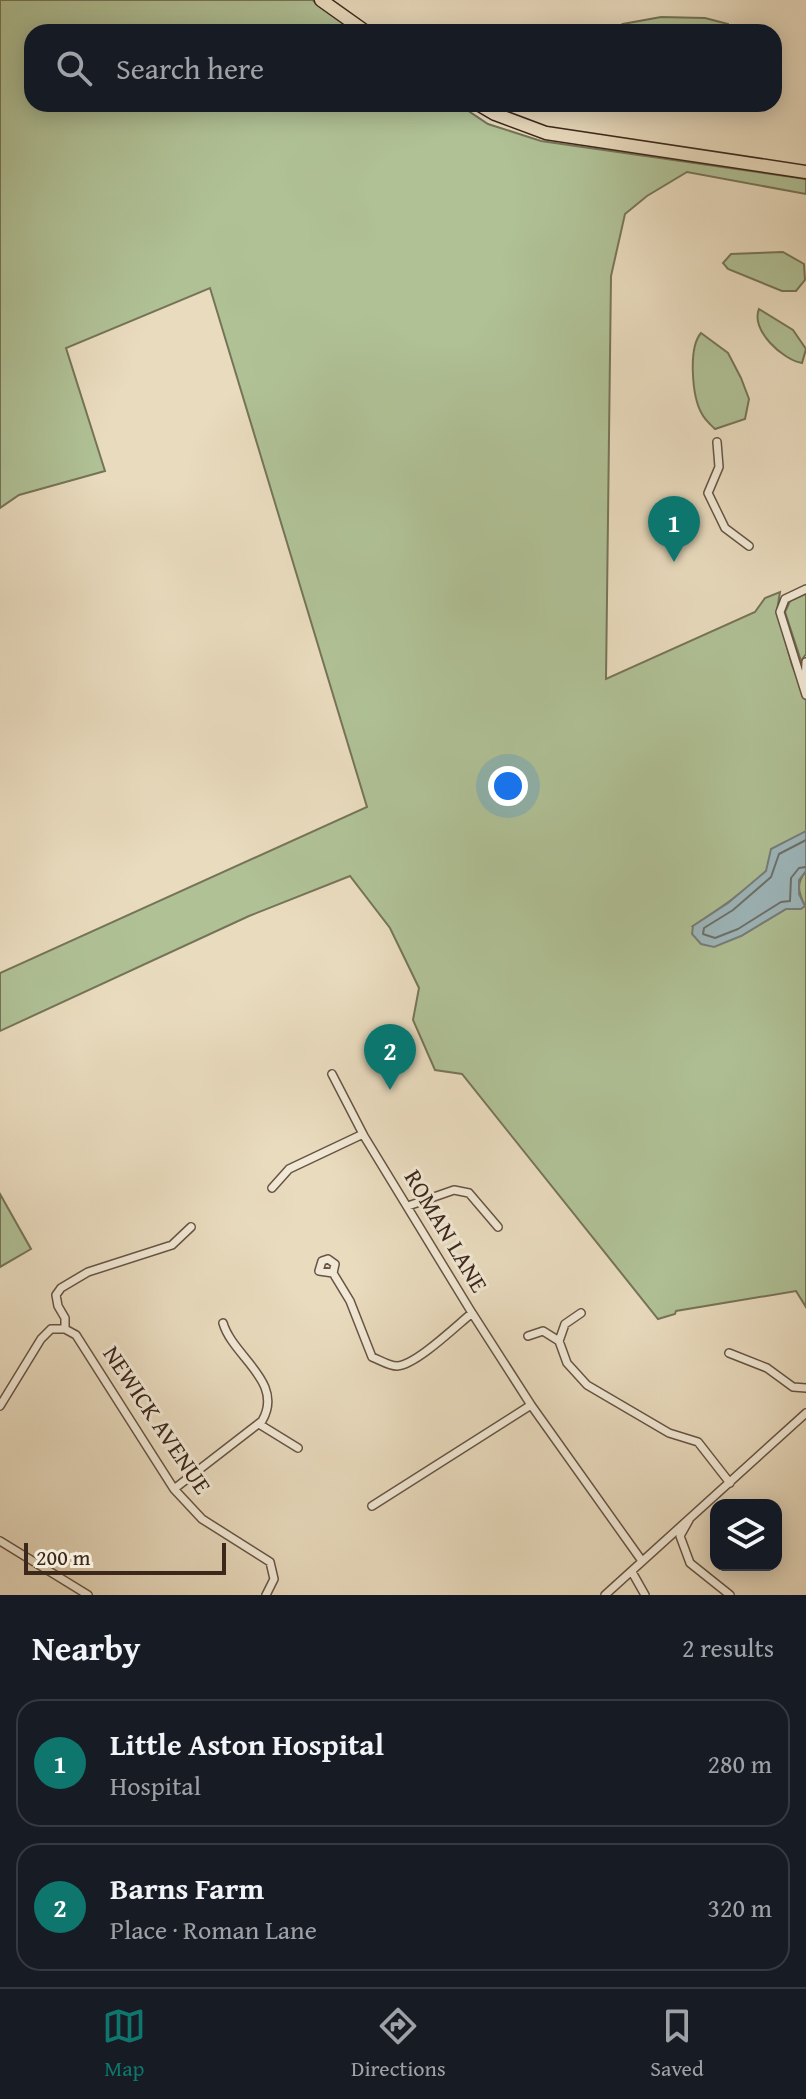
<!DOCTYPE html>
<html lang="en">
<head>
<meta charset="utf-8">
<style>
  :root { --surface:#171b24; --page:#20242c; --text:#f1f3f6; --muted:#9ea1a6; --line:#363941; --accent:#0f766e }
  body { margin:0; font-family:"Gentium Book Plus",serif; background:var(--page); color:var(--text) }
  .controls { position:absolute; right:24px; bottom:24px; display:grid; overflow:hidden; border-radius:16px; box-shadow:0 4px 20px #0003 }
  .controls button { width:72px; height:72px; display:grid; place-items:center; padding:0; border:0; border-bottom:2px solid var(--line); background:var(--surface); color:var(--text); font:40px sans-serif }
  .scale { position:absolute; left:24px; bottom:20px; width:202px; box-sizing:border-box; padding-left:8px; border:4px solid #3c271b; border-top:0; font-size:22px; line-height:28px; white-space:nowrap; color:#3c271b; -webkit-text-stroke:6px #f1e8d5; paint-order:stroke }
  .you { position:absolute; left:508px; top:786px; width:28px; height:28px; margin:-20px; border:6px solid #fff; border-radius:50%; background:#1a73e8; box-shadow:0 0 0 12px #1a73e833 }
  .badge { display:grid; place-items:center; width:52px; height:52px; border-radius:50%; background:var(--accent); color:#fff; font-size:26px; font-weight:700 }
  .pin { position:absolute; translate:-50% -66px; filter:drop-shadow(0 2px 4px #0008) }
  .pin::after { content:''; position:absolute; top:42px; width:28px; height:24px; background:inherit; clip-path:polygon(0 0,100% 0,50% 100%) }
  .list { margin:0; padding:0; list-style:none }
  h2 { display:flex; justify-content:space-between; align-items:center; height:104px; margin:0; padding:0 32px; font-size:34px }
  h2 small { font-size:26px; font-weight:400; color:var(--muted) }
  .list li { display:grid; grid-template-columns:52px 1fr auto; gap:24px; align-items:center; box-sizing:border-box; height:128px; margin:0 16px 16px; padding:0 16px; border:2px solid var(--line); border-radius:24px }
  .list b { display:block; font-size:30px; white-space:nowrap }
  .list p { margin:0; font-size:26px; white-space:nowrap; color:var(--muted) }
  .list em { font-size:26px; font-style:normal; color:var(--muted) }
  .icon { flex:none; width:44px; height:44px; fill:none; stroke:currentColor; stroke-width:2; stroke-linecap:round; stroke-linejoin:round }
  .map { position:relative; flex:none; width:806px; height:1595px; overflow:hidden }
  .search { position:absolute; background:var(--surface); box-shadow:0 4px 20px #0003; left:24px; right:24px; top:24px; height:88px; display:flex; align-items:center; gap:20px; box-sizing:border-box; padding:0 28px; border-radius:24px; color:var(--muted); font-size:30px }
  .sheet { height:392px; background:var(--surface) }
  nav { display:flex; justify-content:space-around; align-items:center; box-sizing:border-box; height:112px; border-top:2px solid var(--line); background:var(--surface); font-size:22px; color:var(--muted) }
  nav a { display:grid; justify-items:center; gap:4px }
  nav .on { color:var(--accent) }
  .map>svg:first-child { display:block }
  .green { fill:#b0c196; stroke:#767458; stroke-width:2 }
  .water { fill:#9db8bd; stroke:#767e7c; stroke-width:2 }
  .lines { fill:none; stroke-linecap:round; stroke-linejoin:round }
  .shore { stroke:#6c706c; stroke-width:2 }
  .minor-casing { stroke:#675444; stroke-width:10 }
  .primary-casing { stroke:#3c271b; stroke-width:15 }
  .minor { stroke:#f1e8d5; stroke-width:7 }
  .primary { stroke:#e9dbbe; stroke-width:12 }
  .labels { text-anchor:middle; stroke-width:6; stroke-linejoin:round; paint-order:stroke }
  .street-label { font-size:24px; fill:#3c271b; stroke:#f1e8d5 }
</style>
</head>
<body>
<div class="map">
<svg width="806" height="1595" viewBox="0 0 806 1595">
  <rect width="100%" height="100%" fill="#e9dbbe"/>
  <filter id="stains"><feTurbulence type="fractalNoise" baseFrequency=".0025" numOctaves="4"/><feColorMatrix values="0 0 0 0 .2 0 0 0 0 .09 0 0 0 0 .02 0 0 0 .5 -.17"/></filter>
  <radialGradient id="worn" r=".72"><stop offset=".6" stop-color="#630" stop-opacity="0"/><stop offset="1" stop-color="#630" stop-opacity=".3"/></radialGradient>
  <path class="green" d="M0,0h312l45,32h-325v72h426l30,20 53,17 265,38v15l-119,-22 -40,24 -22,18 -14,62 -5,403 149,-67 10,-14 15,-6 -3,19 15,54 14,34v132c-17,10 -26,27 -41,41 -22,21 -46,37 -72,54l48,10 45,-27 19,-3c-7,-14 -9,-23 1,-35v436l-10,-16 -120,20 -1,3 -17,5 -196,-245 -27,-4 -22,-50 6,-32 -29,-60 -40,-52 -101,40 -249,115v-58l367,-166 -157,-519 -144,60 39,123 -86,24 -19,13z
    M661,17l44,1 23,6v8h-98l-7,-8z
    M783,252l21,12 1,16 -9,11h-14l-54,-22 -5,-6 8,-9z
    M759,309l34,21 13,19 -4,14c-19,-3 -52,-33 -43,-54z
    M701,333l27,20 13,25 8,21 -4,20 -30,10c-4,-4 -10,-9 -13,-15 -10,-17 -14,-66 -1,-81z
    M806,594v60l-5,7 -16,-49 5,-11z
    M0,1194l31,55 -31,18z"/>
  <path class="water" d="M806,831v40l-7,9v14l6,12 -4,3h-15l-45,27 -27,11 -13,-3 -9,-10 1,-8 35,-23 38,-32 5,-22z"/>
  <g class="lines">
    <path class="shore" d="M806,840l-27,14 -8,23 -38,33 -29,18 -1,6 12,4 23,-9 43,-27 9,-1 1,-23 8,-10 7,-1"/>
    <defs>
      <path id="minor" d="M717,442l2,25 -11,26 17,35 24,18
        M806,589l-21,10 -5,13 26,83
        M805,684l1,-22
        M332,1074l32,62 108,177 59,92 111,156
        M272,1188l17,-19 74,-35
        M408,1206l46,-16 15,3 29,34
        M333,1273l-14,-2 3,-10 6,-2 7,5 -2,9 17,28 22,56c8,3 17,9 25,9 19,-1 59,-40 75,-53
        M65,1329l11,6 98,154 28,30 68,43 4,17 -8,16
        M65,1329v-11l-7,-12 -2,-11 5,-7 27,-16 84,-27 19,-18
        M528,1336l15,-5 16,10 8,22 20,22 82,48 29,9 32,41
        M559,1341l6,-17 16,-11
        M729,1353l38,15 26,19 13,1
        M0,1406l41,-67 10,-10h14
        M259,1424l39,24
        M174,1489l88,-68c23,-39 -29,-64 -39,-98
        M372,1506l159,-101
        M689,1520l-9,16 10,27 40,32
        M0,1541l88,54
        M632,1572l13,23
        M605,1595l201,-182"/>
      <path id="primary" d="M321,0l45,32
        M478,104l17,10 51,19 260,39"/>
    </defs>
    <use href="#minor" class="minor-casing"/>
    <use href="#primary" class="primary-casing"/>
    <use href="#minor" class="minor"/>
    <use href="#primary" class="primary"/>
  </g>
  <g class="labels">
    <g class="street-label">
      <text transform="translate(446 1231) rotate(59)" y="8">ROMAN LANE</text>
      <text transform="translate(157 1420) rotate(56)" y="8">NEWICK AVENUE</text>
    </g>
  </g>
  <rect width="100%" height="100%" filter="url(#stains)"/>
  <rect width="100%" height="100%" fill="url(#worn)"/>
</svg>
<div class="controls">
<button><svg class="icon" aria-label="layers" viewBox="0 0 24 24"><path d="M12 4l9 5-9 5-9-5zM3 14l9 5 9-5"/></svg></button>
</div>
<div class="scale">200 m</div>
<div class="you"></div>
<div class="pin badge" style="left:674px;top:562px">1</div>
<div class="pin badge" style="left:390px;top:1090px">2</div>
<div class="search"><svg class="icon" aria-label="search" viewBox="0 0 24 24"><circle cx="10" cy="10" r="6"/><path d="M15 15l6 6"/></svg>Search here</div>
</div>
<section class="sheet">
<h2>Nearby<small>2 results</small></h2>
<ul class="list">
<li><span class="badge">1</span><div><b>Little Aston Hospital</b><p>Hospital</p></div><em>280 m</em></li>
<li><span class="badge">2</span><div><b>Barns Farm</b><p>Place · Roman Lane</p></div><em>320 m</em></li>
</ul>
</section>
<nav>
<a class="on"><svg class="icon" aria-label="map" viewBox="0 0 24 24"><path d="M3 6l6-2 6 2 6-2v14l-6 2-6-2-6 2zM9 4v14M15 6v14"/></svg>Map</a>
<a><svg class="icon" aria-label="directions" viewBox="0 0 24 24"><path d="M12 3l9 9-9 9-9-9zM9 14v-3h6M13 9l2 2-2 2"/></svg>Directions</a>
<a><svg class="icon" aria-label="saved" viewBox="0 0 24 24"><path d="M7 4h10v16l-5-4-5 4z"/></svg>Saved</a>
</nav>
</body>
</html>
